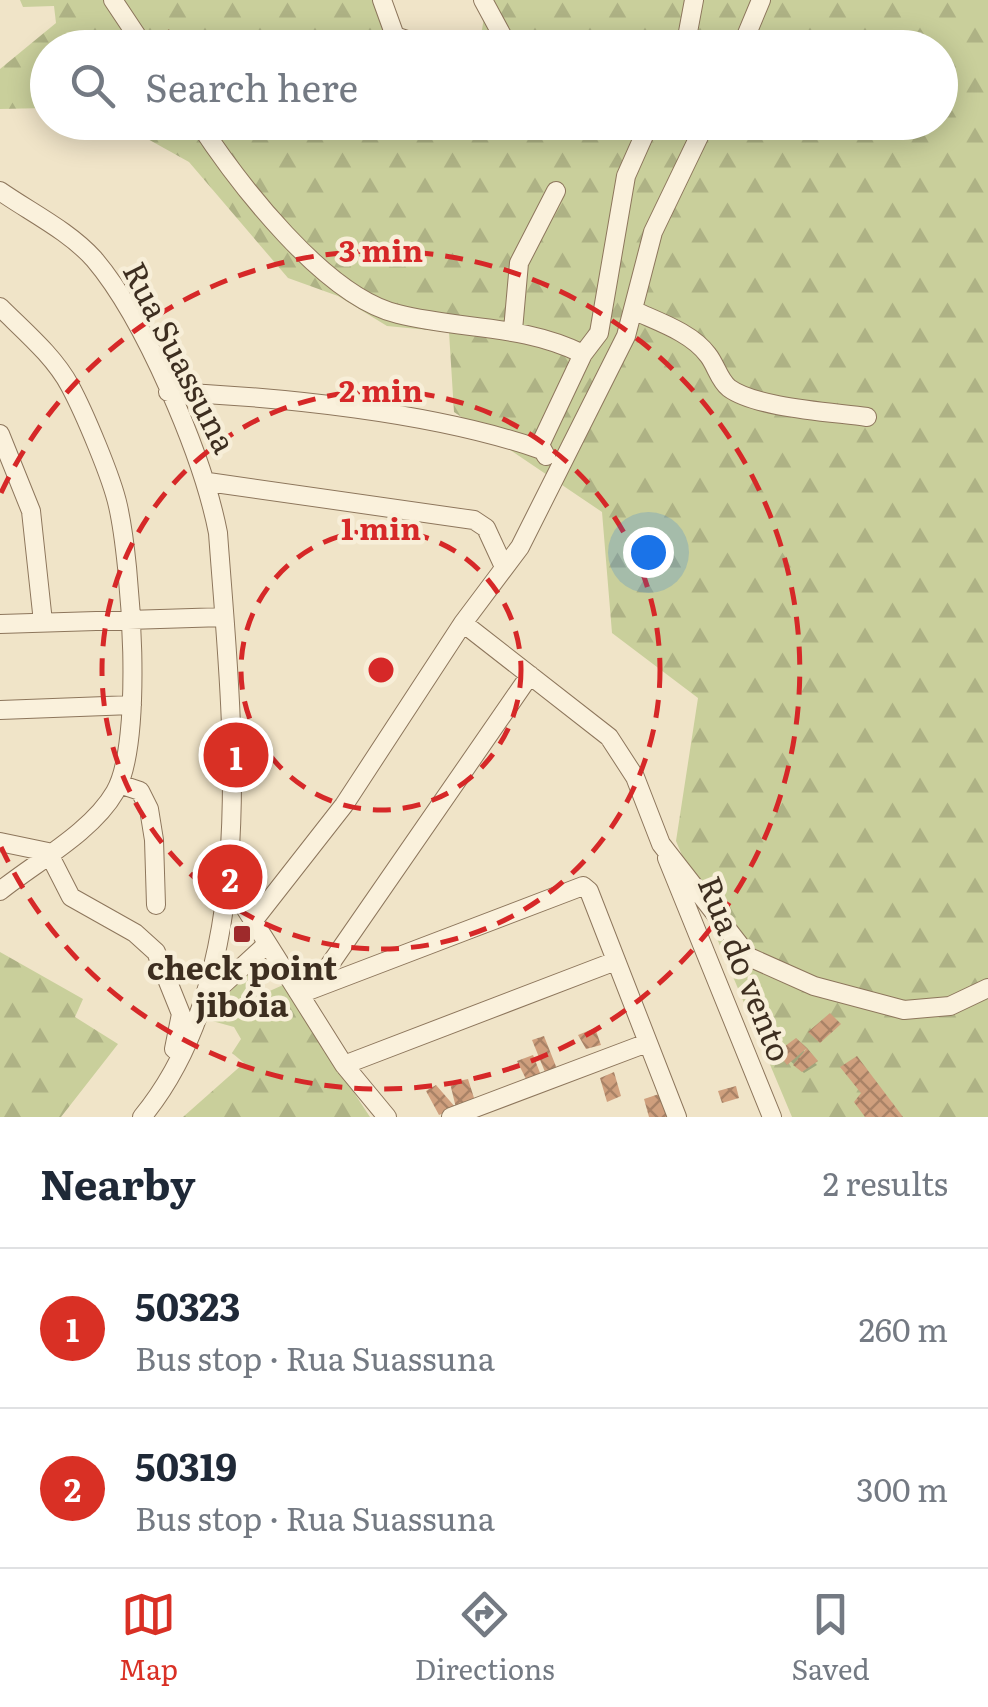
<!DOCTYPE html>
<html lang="en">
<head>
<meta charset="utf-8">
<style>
  :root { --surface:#fff; --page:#f6f6f7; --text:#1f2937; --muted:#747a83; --line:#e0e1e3; --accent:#d93025 }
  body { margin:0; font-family:Literata,serif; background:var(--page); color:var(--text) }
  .you { position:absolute; left:648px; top:552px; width:35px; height:35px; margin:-25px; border:8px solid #fff; border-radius:50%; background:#1a73e8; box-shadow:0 0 0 15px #1a73e833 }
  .badge { display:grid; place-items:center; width:65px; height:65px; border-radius:50%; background:var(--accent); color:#fff; font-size:32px; font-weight:700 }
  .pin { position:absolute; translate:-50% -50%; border:5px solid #fff; box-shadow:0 2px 10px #0006 }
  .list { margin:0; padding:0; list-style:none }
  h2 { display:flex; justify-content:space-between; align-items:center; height:130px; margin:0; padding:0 40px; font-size:42px }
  h2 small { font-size:32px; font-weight:400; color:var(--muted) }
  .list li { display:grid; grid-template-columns:65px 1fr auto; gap:30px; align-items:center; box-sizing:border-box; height:160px; padding:0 40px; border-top:2px solid var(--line) }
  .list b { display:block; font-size:38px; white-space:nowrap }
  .list p { margin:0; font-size:32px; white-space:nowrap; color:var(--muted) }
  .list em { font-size:32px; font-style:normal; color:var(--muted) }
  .icon { flex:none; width:55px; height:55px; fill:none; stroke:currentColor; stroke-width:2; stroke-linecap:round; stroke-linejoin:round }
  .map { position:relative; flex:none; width:988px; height:1117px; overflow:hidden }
  .search { position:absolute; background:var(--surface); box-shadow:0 5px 25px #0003; left:30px; right:30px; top:30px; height:110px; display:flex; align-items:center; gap:25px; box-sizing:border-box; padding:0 35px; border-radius:55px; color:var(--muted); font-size:38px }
  .sheet { height:450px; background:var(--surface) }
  nav { display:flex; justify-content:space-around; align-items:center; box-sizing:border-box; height:140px; border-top:2px solid var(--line); background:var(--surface); font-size:28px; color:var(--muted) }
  nav a { display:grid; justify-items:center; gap:5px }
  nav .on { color:var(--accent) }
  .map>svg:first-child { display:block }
  .forest { fill:url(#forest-firs) }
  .shadow { fill:#0003 }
  .building { fill:url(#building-cross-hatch) }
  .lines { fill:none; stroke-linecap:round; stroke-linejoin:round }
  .minor-casing { stroke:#8d765c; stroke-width:20 }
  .minor { stroke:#faf1dc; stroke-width:18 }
  .ring { fill:none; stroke:#d62828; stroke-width:5; stroke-dasharray:18 12 }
  .poi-dot { fill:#9e2a2b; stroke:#f7eed8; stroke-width:4 }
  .labels { text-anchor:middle; stroke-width:9; stroke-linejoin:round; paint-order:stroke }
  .street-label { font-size:32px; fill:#3d2e20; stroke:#f7eed8 }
  .poi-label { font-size:32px; font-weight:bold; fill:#3d2e20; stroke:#f7eed8 }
  .centre { fill:#d62828; stroke:#f7eed8; stroke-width:5 }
  .ring-label { font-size:30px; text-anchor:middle; font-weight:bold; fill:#d62828; stroke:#f7eed8; stroke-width:9; stroke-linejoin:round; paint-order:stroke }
</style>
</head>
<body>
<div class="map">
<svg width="988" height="1117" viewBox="0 0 988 1117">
  <defs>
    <pattern id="forest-firs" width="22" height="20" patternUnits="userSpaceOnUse" patternTransform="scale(2.5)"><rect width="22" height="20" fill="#c9cf9b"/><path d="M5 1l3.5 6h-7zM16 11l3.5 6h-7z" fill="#aeb285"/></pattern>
    <pattern id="building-cross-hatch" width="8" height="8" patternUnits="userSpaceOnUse" patternTransform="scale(2.5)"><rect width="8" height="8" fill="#cf9f7d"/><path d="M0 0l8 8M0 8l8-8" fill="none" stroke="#a98266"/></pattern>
  </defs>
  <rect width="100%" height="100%" fill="#f0e4c8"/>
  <path class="forest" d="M20,0h356l29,47 -357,1 -1,60 -47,1v-40l56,-46 -2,-17 -31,1z
    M487,0h501v1117h-196l-116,-276 22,-143 -86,-65 -10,-121 -148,-100 -5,-80 -62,-6 -49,-30 -50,-18 -99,-116 -70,-39 821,-1v-74l-461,-1z
    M0,952l83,47 -8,18 43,27 -57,73h-61z
    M249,971l14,23 20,-9 87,132h-187l61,-54 -12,-10 9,-14 -7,-12 -29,-8z"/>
  <path class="shadow" d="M795,1042l22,23 -13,8 -23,-20z"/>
  <path class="building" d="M169,29l7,14 -21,5 -4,-7z
    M830,1013l11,11 -21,19 -12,-11z
    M595,1028l6,17 -15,4 -8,-14z
    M544,1036l13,33 -12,3 -13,-32z
    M796,1038l11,10 -20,17 -10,-13z
    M807,1048l11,13 -16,11 -9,-7z
    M533,1055l9,23 -14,5 -11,-22z
    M857,1056l46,61h-38l-11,-15 7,-9 -21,-26z
    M614,1072l7,24 -14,6 -7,-24z
    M468,1079l7,22 -19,7 -6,-25z
    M436,1085l20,23 -17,7 -13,-24z
    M736,1086l3,12 -17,5 -4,-12z
    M659,1094l9,23h-19l-5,-18z"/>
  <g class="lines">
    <defs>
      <path id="minor" d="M113,0l32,48
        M382,0l13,36 24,8
        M483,0l26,48
        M685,48l9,-48
        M741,48l20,-48
        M198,122c40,61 127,175 200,192 63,16 125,10 185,40
        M0,191c30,21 69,40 94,68 51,60 109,197 124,274 13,179 46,436 -76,584
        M0,307c24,24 54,49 70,79 14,26 42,92 48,120 13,58 26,236 -3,286 -23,40 -79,70 -115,99
        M635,311c24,11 57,22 73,44 8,10 11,25 21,33 27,20 103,24 138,29
        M513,330l6,-67 37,-72
        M168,392c113,5 264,20 371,57
        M0,434l31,77 12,111
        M546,456l-6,-11 43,-91 16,-21 27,-157 24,-54
        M208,482l266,38 12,8 18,39
        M463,623l146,114 26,40 26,67 88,113 65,29 90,24 46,-4 38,-18
        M0,624l224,-7
        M0,710l132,-5
        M119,784l21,7 9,18 5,31 2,65
        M0,842l48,10 23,45 64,36 21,19 25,62 -7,35
        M667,858l105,259
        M230,884l114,181 43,52
        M254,920l90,-115 119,-182 57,-76 106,-211 27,-104 53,-110
        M315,986l215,-311
        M300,994l283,-108 6,5 88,226
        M204,1002l62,-57
        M344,1065l269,-103
        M451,1117l196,-74"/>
    </defs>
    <use href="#minor" class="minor-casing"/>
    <use href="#minor" class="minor"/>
  </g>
  <g class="ring">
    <circle cx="381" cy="670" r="140"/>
    <circle cx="381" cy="670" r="279"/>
    <path d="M1 493A419 419 0 1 1 1 847"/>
  </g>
  <rect class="poi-dot" x="232" y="924" width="20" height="20" rx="5"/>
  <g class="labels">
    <g class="street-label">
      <text transform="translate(179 358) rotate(63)" y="11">Rua Suassuna</text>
      <text transform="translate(744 969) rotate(68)" y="11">Rua do vento</text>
    </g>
    <g class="poi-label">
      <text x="242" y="980">check point<tspan x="242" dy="37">jibóia</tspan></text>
    </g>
  </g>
  <circle cx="381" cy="670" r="15" class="centre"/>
  <g class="ring-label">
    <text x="381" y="262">3 min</text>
    <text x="381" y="402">2 min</text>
    <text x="381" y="540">1 min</text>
  </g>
</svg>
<div class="you"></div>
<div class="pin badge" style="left:236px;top:755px">1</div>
<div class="pin badge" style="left:230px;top:877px">2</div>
<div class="search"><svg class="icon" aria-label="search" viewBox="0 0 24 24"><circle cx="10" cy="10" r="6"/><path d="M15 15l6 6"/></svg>Search here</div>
</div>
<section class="sheet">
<h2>Nearby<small>2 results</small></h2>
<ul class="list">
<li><span class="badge">1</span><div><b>50323</b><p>Bus stop · Rua Suassuna</p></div><em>260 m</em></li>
<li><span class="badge">2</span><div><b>50319</b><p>Bus stop · Rua Suassuna</p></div><em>300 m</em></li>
</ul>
</section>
<nav>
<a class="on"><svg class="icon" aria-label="map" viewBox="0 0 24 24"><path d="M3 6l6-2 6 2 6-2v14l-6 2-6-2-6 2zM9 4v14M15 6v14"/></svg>Map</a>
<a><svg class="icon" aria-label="directions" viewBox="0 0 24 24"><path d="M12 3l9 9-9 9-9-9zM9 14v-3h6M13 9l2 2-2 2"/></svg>Directions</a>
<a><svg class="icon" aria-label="saved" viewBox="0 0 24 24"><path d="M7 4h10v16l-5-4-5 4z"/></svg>Saved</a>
</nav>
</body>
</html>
